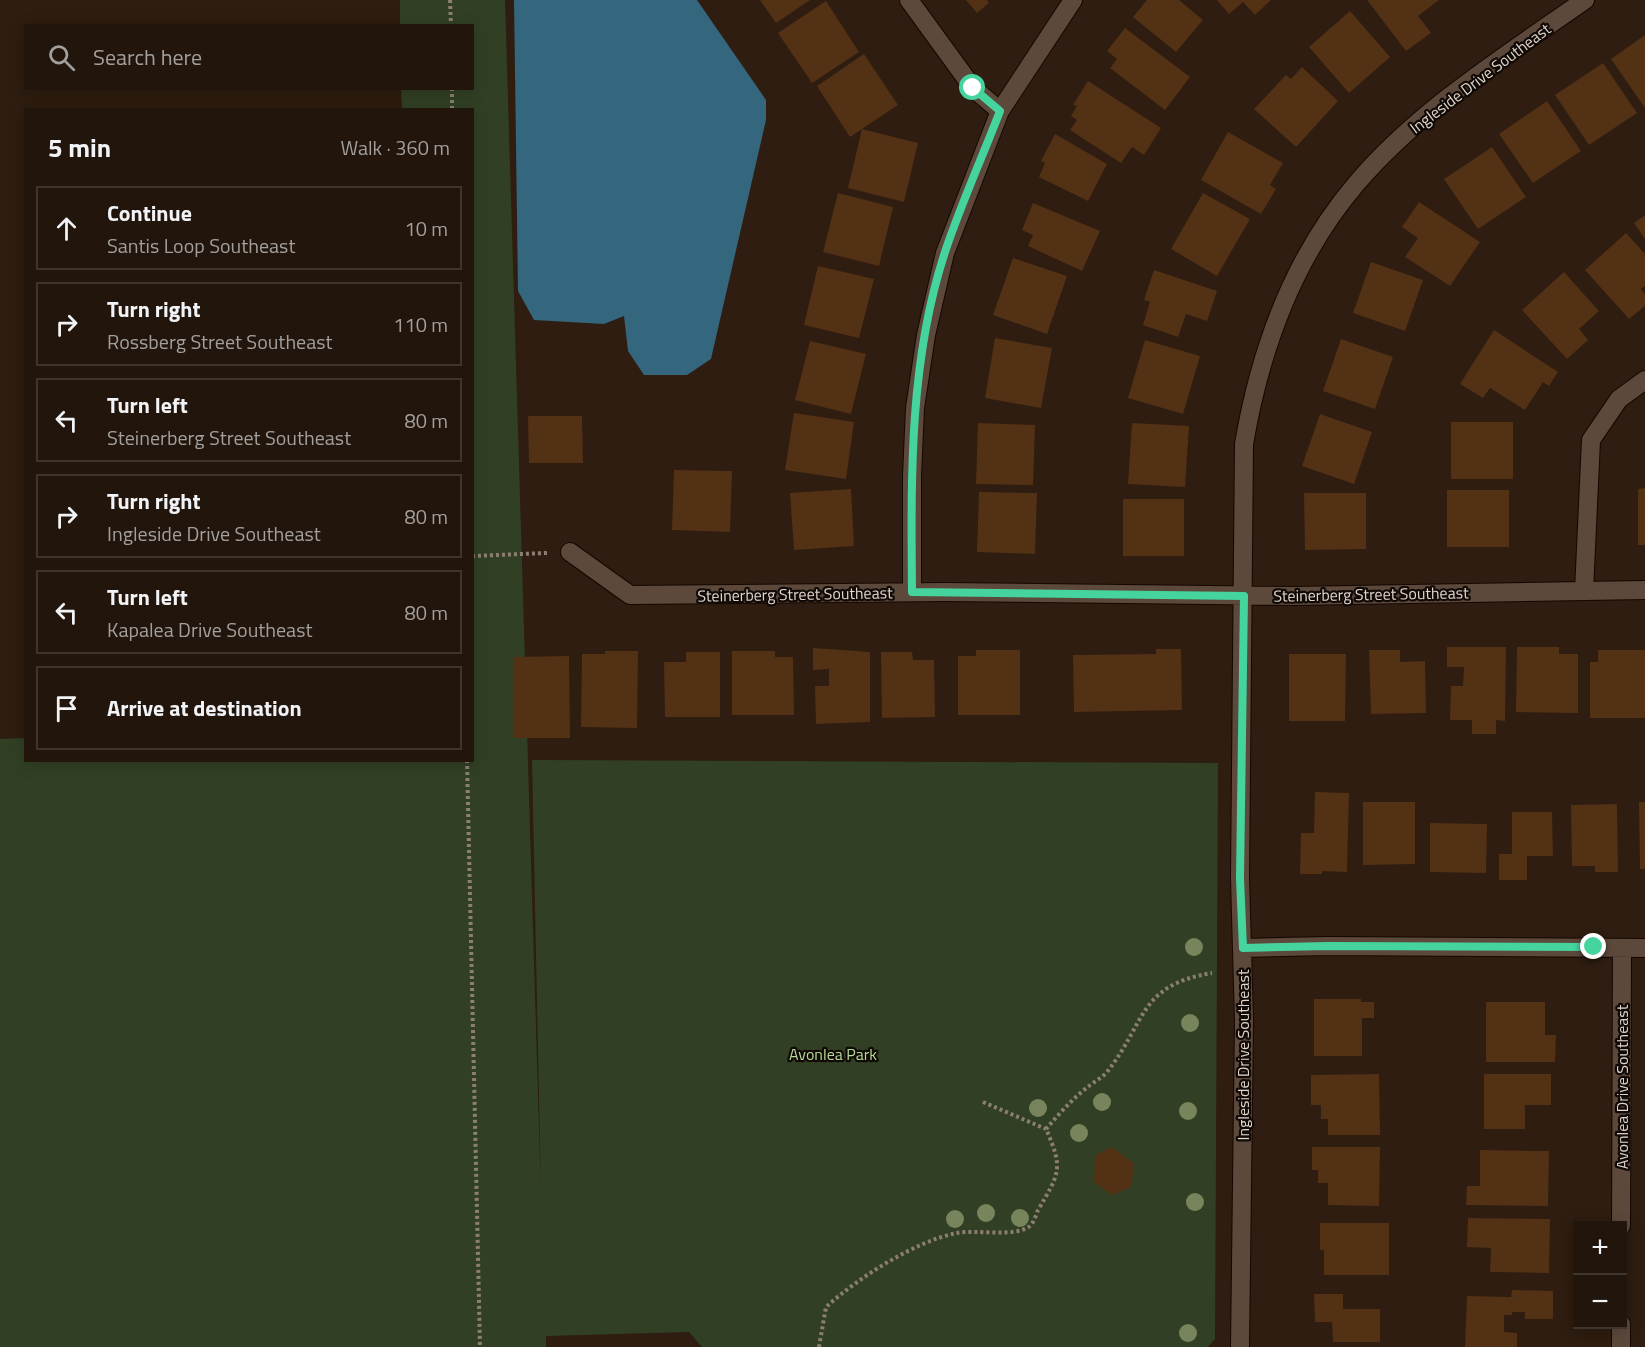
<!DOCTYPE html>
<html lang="en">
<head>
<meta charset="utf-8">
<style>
  :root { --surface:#22160c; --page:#2e231a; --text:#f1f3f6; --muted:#a29f9d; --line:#3f352d }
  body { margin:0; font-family:"Titillium Web",sans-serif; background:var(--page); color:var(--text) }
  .controls { position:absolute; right:18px; bottom:18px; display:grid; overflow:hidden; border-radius:0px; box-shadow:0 3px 15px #0003 }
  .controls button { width:54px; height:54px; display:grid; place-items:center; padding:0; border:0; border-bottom:2px solid var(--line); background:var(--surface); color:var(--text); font:30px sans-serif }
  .stop { position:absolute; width:18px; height:18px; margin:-14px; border:4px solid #45d49e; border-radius:50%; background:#fff }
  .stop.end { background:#45d49e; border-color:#fff; box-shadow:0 2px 6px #0008 }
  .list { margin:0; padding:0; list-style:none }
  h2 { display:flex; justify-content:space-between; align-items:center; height:78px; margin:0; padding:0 24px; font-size:26px }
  h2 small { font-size:20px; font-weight:400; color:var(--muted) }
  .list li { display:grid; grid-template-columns:39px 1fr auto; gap:18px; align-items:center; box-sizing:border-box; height:84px; margin:0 12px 12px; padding:0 12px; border:2px solid var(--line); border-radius:0px }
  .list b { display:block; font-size:22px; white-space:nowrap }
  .list p { margin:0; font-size:20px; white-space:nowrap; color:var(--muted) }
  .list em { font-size:20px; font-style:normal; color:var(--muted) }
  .icon { flex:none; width:33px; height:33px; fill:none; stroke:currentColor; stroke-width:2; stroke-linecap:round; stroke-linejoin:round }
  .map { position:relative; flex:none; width:1645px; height:1347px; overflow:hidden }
  .search { position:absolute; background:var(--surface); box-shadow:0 3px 15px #0003; left:24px; top:24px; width:450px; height:66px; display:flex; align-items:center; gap:15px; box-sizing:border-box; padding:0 21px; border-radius:0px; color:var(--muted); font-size:22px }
  .panel { position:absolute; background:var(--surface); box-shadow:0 3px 15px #0003; left:24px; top:108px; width:450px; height:654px; border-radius:0px }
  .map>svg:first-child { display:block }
  .green { fill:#314024 }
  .water { fill:#34667d }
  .building { fill:#533114 }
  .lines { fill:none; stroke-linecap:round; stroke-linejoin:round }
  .minor-casing { stroke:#150700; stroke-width:20 }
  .path { stroke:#8c7e73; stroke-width:4; stroke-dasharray:3 3; stroke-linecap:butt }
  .minor { stroke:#5c493b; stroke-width:18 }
  .tree { fill:#78845b }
  .route { stroke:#45d49e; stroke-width:8 }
  .labels { text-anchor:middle; stroke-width:4.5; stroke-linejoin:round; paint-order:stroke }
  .street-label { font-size:16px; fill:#e0d5cc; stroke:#100905 }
  .park-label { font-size:16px; fill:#b5d998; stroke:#100905 }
</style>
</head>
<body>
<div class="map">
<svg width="1645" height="1347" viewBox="0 0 1645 1347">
  <rect width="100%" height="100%" fill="#2e1d10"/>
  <path class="green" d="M400,0h105l36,1194 -9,-434 686,3 -3,576 -7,8h-506l-13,-15 -143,4v11h-546v-608l25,-1 1,22h446v-650l-70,-1 -1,-20 71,-1v-62l-72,-1z"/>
  <path class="water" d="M514,0h183l69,100v20l-55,239 -24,16h-43l-16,-24 -4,-35 -20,8 -70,-4 -16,-29z"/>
  <path class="building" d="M760,0h50l-34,23z
    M966,0h21l2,3 -12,10z
    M1147,0h32l24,20 -27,32 -43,-35z
    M1217,0h54l-16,15 -12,-13 -14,12z
    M1367,0h72l-21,16 13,17 -25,18z
    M826,1l33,51 -47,31 -34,-50z
    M1350,11l40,46 -41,36 -40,-46z
    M1125,28l65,49 -25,33 -55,-42 7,-9 -10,-8z
    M1645,35v73l-34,-49z
    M864,54l34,51 -48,32 -33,-51z
    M1603,63l34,50 -48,32 -34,-50z
    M1302,67l36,34 -42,46 -42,-38 32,-34 5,4z
    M1088,81l73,47 -17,27 -12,-8 -11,16 -51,-33 7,-10 -6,-4 6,-10 -4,-1z
    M1547,101l34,50 -48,32 -34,-49z
    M862,129l56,14 -14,59 -56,-14z
    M1228,132l55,31 -13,22 6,4 -15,25 -60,-34z
    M1055,134l52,30 -19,37 -49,-24 6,-14 -4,-2z
    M1492,147l34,50 -48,32 -34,-50z
    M838,193l55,14 -14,59 -56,-14z
    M1203,193l47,26 -33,57 -46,-27z
    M1419,202l61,40 -30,44 -45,-29 13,-19 -16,-11z
    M1033,203l67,28 -18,40 -54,-25 5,-11 -11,-5z
    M1645,215v24l-11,-16z
    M1626,233l19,21v32l-4,3 4,5v12l-16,13 -44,-49z
    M1013,258l54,18 -20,58 -54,-19z
    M1371,262l52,18 -18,51 -52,-18z
    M818,266l56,13 -15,59 -55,-13z
    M1154,270l63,21 -10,30 -21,-7 -8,23 -35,-12 7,-23 -6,-2z
    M1564,272l35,39 -20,18 9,11 -21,19 -45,-49z
    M1494,330l64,42 -9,14 -6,-4 -18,28 -35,-22 -7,10 -23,-14z
    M995,338l57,10 -11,60 -56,-10z
    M1341,339l52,18 -18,52 -52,-18z
    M1145,340l55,16 -17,58 -55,-16z
    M810,341l56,13 -15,60 -56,-14z
    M794,413l60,9 -8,57 -61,-9z
    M1320,414l52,18 -18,52 -52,-18z
    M528,416h54l1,47h-54z
    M1451,422h62v57h-62z
    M978,423l57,2 -2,60 -57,-1z
    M1132,423l57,3 -4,61 -57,-3z
    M674,470l58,1 -2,61 -58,-2z
    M1645,488v57h-7v-56z
    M851,489l3,57 -60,4 -4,-57z
    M1447,490h62v57h-62z
    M979,492l58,1 -2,61 -58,-2z
    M1304,493h62v56l-61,1z
    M1123,499h61v57h-61z
    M1447,647h59l-1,74 -9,-1v14h-24v-14h-22l1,-34h12l1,-19h-17z
    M1517,647h42v7h19v59l-62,-1z
    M813,648l57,4v70l-54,2 -1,-38h14v-17l-16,1z
    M1156,649h25l1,61 -108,2 -1,-57 83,-1z
    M976,650h44v65h-62v-59h18z
    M1369,650h31v12l25,-1 1,52 -55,1z
    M1598,650h47v68h-55v-56h8z
    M605,651h33l-1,77 -56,-1 1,-73h23z
    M732,651h43v6h18l1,58h-62z
    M686,652h34v65h-55l-1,-55h22z
    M881,652h31l1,8h21l1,57 -53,1z
    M1289,654h57l-1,67h-56z
    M569,656l1,82h-56v-81z
    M1315,792l34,1 -2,79 -25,-1v3h-22l1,-41h13z
    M1363,802h52v62l-52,1z
    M1639,802h6v67h-5z
    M1617,804l1,68h-23v-6h-23l-1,-61z
    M1512,812h40l1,44h-26v24h-28v-26h13z
    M1430,823l57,1 -1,49 -56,-1z
    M1314,999h47v3h13v16h-12v38h-48z
    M1486,1002h59v33h11l-1,27h-69z
    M1379,1074l1,61h-52v-16h-7v-14h-10v-30z
    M1484,1074h67v31h-26v24h-41z
    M1112,1147l22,17 -3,23 -19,8 -18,-13 1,-27z
    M1312,1147h68l-1,59 -51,-1v-22h-10v-13h-6z
    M1480,1150l69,1 -1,55 -82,-1 1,-19h13z
    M1468,1218l82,1 -1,54 -59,-1 1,-24 -24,-1z
    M1320,1223h69v52h-65v-25h-4z
    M1512,1290l41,1v28h-28v-7h-13v3h-8v17l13,1v14h-52l2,-51 44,1z
    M1314,1294h29v15h37v33h-47l-1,-20h-17z"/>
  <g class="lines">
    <defs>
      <path id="minor" d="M909,0l64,88 27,23
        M570,552l60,43 315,-3 348,4 352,-6
        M1584,591l7,-151 28,-41 26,-19
        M912,592v-116l3,-68 11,-73 19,-82 55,-142 73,-111
        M1243,948l85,-2 317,2
        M1621,1226l1,-278
        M1240,1347l4,-326 -4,-143 4,-434c16,-94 49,-186 112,-260 63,-74 149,-128 229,-184
        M1621,1347v-23"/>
    </defs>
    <use href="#minor" class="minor-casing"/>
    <path class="path" d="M450,0l1,26
      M452,88v22
      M472,556l75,-3
      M467,760l13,587
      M983,1102l63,27
      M819,1347l7,-40c32,-29 89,-66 131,-74 20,-4 58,5 73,-7 4,-4 6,-11 8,-16 21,-36 26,-41 8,-81 13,-15 27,-31 43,-43 6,-5 13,-8 18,-14 39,-49 31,-87 105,-99"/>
    <use href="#minor" class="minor"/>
  </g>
  <g class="tree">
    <circle cx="1194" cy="947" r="9"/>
    <circle cx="1190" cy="1023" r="9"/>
    <circle cx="1102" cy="1102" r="9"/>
    <circle cx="1038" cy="1108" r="9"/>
    <circle cx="1188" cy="1111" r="9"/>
    <circle cx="1079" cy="1133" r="9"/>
    <circle cx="1195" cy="1202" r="9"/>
    <circle cx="986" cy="1213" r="9"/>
    <circle cx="1020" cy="1218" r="9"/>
    <circle cx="955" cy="1219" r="9"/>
    <circle cx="1188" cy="1333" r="9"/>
  </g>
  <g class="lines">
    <path class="route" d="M973,88l27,23c-18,47 -39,93 -55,141 -36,109 -34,227 -33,340l332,4 -4,282 3,70 85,-2 266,1"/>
  </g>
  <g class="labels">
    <g class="street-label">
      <text transform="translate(1480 78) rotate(-37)" y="6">Ingleside Drive Southeast</text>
      <text transform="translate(795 594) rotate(-1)" y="6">Steinerberg Street Southeast</text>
      <text transform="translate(1371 594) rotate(-1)" y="6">Steinerberg Street Southeast</text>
      <text transform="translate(1243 1055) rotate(-90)" y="6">Ingleside Drive Southeast</text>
      <text transform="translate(1622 1087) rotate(-90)" y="6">Avonlea Drive Southeast</text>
    </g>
    <g class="park-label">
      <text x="833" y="1060">Avonlea Park</text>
    </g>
  </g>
</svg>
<div class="controls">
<button>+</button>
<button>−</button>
</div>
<div class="stop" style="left:973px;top:88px"></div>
<div class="stop end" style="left:1594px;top:947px"></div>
<div class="search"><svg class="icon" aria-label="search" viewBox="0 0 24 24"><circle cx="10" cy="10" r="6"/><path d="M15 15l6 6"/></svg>Search here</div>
<section class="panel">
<h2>5 min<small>Walk · 360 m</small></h2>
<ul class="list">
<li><svg class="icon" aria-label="ahead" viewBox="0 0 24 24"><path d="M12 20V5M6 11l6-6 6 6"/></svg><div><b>Continue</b><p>Santis Loop Southeast</p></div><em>10 m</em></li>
<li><svg class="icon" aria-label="right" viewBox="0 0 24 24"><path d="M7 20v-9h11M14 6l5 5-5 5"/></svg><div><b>Turn right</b><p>Rossberg Street Southeast</p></div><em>110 m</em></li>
<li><svg class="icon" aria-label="left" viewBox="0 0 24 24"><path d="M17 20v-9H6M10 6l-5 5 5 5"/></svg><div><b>Turn left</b><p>Steinerberg Street Southeast</p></div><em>80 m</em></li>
<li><svg class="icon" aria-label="right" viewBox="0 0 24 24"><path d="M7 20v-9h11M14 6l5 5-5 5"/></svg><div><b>Turn right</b><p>Ingleside Drive Southeast</p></div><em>80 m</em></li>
<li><svg class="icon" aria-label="left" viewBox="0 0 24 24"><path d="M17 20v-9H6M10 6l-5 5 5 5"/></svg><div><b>Turn left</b><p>Kapalea Drive Southeast</p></div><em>80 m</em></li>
<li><svg class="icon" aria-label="arrive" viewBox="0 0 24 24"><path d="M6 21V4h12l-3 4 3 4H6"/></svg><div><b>Arrive at destination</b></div></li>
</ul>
</section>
</div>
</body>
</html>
